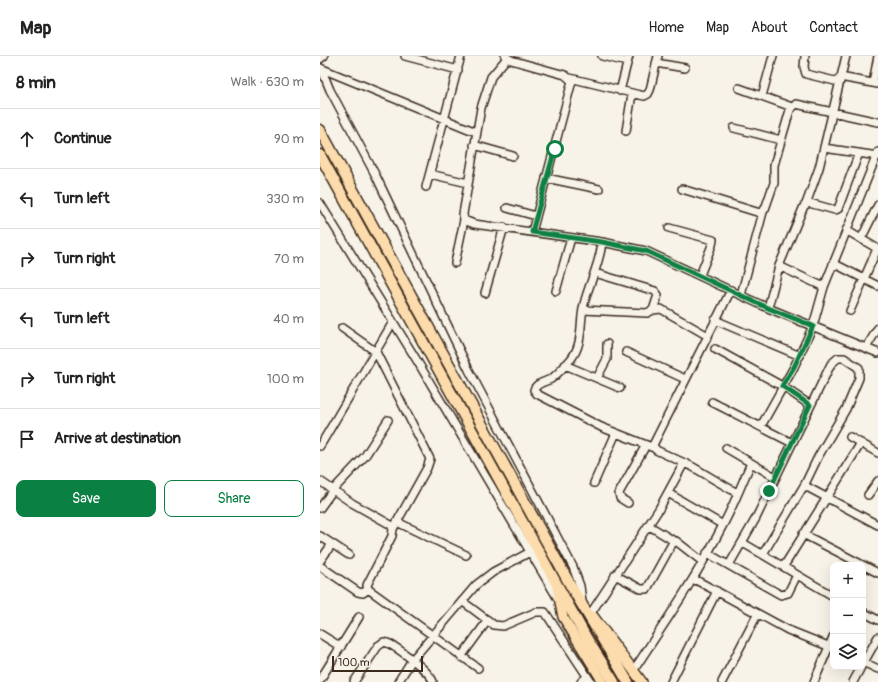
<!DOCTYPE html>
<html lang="en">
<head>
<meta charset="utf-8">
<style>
  :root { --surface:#fff; --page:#f6f6f6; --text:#222; --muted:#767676; --line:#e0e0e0; --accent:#0b8043 }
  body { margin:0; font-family:Pangolin,sans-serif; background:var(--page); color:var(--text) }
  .controls { position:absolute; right:12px; bottom:12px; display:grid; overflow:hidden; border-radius:8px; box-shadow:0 4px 16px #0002 }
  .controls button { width:36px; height:36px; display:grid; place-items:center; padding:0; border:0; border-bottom:1px solid var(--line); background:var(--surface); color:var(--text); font:20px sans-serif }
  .scale { position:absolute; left:12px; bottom:10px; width:91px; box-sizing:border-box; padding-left:4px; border:2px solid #3b2a1e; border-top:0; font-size:11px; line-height:14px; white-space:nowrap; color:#3b2a1e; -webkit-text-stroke:3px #f7f3e8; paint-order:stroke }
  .stop { position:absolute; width:12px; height:12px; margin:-9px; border:3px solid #0b8043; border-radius:50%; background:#fff }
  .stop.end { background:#0b8043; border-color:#fff; box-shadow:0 1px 4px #0008 }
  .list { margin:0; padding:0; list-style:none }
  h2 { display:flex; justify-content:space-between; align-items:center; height:52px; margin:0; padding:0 16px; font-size:17px }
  h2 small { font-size:13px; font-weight:400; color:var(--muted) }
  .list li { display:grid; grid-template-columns:26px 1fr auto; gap:12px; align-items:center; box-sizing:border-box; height:60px; padding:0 16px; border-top:1px solid var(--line) }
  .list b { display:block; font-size:15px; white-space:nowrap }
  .list em { font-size:13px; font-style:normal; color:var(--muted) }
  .actions { display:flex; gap:8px; padding:12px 16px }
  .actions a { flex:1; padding:9px 0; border:1px solid var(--accent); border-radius:8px; text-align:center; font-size:14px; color:var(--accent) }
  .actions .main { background:var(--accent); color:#fff }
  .icon { flex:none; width:22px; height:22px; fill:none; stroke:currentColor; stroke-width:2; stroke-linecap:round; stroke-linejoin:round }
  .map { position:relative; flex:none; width:558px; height:626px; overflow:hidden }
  header { display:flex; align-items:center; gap:24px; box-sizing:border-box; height:56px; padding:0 20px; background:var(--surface); border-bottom:1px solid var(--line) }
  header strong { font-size:19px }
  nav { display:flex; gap:22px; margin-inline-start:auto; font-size:14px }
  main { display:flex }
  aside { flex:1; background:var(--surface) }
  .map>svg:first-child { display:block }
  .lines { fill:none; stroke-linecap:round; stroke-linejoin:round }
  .minor-casing { stroke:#3b2a1e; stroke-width:10 }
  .major-casing { stroke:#3b2a1e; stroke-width:12 }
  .highway-casing { stroke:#3b2a1e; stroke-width:13 }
  .minor { stroke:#f7f3e8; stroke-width:7 }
  .major { stroke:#fcdcac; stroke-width:9 }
  .highway { stroke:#fcdcac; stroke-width:10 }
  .route { stroke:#0b8043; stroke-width:5 }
</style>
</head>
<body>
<header>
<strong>Map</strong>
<nav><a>Home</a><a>Map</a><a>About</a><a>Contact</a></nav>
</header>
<main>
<aside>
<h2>8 min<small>Walk · 630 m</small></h2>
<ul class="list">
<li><svg class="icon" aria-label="ahead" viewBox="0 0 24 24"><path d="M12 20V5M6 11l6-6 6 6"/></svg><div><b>Continue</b></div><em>90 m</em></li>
<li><svg class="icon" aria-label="left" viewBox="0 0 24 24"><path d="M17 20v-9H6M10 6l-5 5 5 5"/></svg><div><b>Turn left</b></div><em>330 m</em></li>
<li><svg class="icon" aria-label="right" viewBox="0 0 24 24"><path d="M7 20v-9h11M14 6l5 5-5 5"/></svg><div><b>Turn right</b></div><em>70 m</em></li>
<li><svg class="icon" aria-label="left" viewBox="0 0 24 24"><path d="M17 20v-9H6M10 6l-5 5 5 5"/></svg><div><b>Turn left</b></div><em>40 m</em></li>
<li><svg class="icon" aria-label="right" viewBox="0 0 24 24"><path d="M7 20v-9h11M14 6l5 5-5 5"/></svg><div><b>Turn right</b></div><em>100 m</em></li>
<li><svg class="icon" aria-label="arrive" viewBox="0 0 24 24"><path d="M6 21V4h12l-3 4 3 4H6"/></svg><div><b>Arrive at destination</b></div></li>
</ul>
<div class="actions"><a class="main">Save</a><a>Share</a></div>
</aside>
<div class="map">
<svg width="558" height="626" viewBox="0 0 558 626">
  <rect width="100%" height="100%" fill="#f7f3e8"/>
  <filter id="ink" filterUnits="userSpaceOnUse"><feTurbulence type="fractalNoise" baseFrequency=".025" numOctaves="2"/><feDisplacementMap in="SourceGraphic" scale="8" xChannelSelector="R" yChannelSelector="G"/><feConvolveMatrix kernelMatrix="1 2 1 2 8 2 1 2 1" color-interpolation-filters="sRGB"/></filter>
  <g filter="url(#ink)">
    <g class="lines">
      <defs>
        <path id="minor" d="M85,0l53,14
          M185,0l6,4 54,15 7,6 -40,151
          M282,0l25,6
          M485,0l-1,11 2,7 33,8
          M187,2l-16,19 -10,31 -18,106 1,6 10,4 128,18 44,9 122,57 110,45
          M0,3l4,-3
          M336,7l29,5
          M0,12l156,64
          M1,12l9,22 46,86 93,194 104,197 7,19 2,16
          M520,21l38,7
          M250,22l74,18 4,-2 2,-4 8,-34
          M553,27l5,-27
          M419,32l53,19
          M300,35l9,-35
          M442,40l11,-40
          M414,72l47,12
          M306,75l6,-37
          M154,89l39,11
          M504,92l54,8
          M110,118l38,9
          M226,122l53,11
          M106,131l35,-131
          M362,133l78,24 5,-4 9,-26v-18l16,-55 6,-6 82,18
          M0,147l96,156 142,240
          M486,148l13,-36 27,-112
          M187,152l29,8
          M349,172l44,12 -1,5 -12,30
          M526,174l32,19
          M541,183l17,-34
          M282,186c-2,22 -13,41 -18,62 -5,19 0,39 -13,55 -6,7 -13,15 -20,20 -6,3 -15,4 -17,11l3,4 64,33 53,21
          M135,207l9,-43
          M513,207l45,23
          M459,210l45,21
          M275,217l60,18 3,4 -5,15
          M411,234l-78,155 3,5 37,17 44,26
          M236,235l15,-53
          M165,237l19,-66
          M421,239l22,-83
          M448,252l11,-42 25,-60 5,-3 26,7 3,-1 21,-56
          M263,254l64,3 6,-3 8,-1 47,27
          M530,255l27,-62
          M395,264l85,36
          M22,272l34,24 54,107 -3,9 -34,61
          M546,292l12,-20
          M395,293l67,37 28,19
          M306,296l59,27
          M245,309l55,23
          M277,322l10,-19v-15
          M392,346l80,41
          M441,370l33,-59 19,-41 11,-39 54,-135
          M530,381l28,16
          M0,390l73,-124
          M406,392l49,29
          M0,425l32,22 39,22 2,4 -1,7 -25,49 1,4 110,79
          M274,427l22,-50
          M348,437l55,32
          M548,439l10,-14
          M308,447l-8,-5 -1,-5 27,-48
          M0,452l13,-18 32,-34 23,-36
          M77,466l69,33
          M328,469l26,16
          M483,478l75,39
          M0,480l29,19
          M423,487l90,53
          M387,497l74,42 7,-2 9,-18
          M443,498l42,-70
          M0,505l12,-17
          M409,509l27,-47 75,-154 7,-6h6l15,10v10l-13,31 -28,48 -13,27 2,3 71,38
          M0,510l38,26 5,1 5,-4
          M464,510l77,-123
          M295,519l26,14h6l25,-45 4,-3 27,21
          M374,523l94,51 45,18
          M142,545l32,24 9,1 33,-14h9l46,70
          M543,556l15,8
          M271,557l68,-104 25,-46
          M0,578l21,13
          M141,601l27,-37
          M543,606l15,7
          M543,608l15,-27
          M313,615c32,-48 64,-95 90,-146 11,-20 19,-42 28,-62
          M0,624l39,-63
          M34,626l24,-36 6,-4c10,2 48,31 49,40
          M78,626l14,-22 64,-75 17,-13 37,-20
          M261,626l6,-5
          M351,626l46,-91
          M402,626l35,-67
          M494,626l19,-45
          M533,626l8,-15"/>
        <path id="major" d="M237,531l6,30 40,65
          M273,560l49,66"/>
        <path id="highway" d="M0,74l252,458 56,94
          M0,99l267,484 27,43"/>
      </defs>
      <use href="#minor" class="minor-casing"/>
      <use href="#major" class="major-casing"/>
      <use href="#highway" class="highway-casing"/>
      <use href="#minor" class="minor"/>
      <use href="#major" class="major"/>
      <use href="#highway" class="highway"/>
    </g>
  </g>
  <g class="lines" filter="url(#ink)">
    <path class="route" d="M235,93l-23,83 70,10 44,9 122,57 45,18 -19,41 -12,19 28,19 -41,86"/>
  </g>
</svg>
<div class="controls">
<button>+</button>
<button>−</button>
<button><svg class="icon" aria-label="layers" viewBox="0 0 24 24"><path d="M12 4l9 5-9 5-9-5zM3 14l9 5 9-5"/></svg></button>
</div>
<div class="scale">100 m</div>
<div class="stop" style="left:235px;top:93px"></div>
<div class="stop end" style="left:449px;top:435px"></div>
</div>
</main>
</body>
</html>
